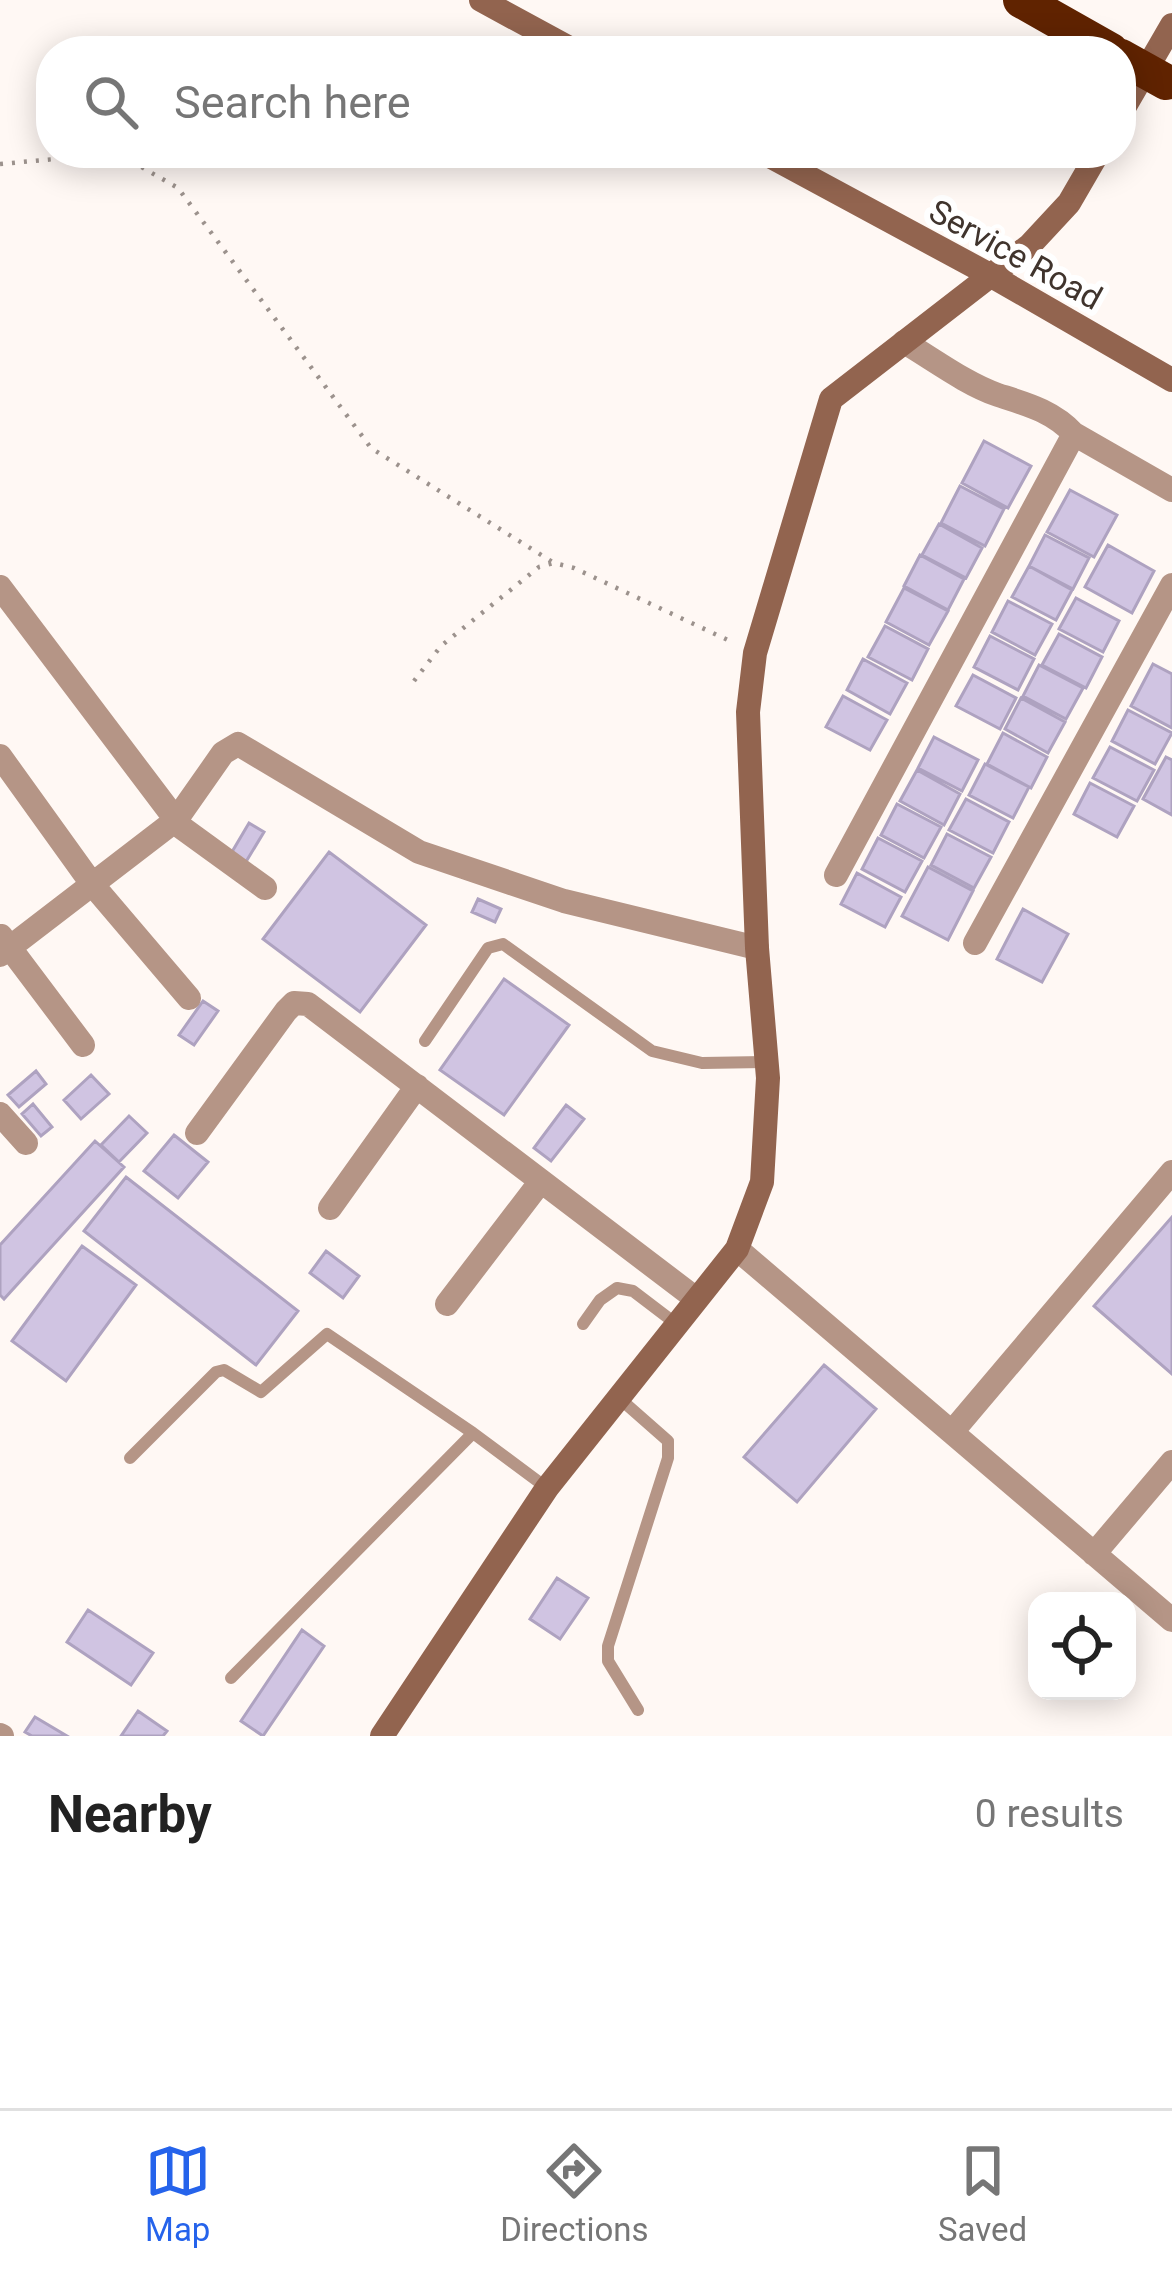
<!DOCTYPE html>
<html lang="en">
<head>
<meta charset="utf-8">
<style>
  :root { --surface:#fff; --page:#f6f6f6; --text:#222; --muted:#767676; --line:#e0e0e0; --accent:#2563eb }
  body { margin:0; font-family:Roboto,sans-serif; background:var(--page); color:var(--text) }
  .controls { position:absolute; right:36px; bottom:36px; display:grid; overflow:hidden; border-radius:24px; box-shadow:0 6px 30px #0003 }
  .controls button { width:108px; height:108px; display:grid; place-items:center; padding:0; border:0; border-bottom:3px solid var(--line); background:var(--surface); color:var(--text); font:60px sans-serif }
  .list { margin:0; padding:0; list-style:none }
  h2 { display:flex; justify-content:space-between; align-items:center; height:156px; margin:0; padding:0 48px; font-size:51px }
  h2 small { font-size:39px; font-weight:400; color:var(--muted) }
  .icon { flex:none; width:66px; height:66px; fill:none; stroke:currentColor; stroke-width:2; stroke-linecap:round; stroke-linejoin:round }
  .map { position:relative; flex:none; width:1172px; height:1736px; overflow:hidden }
  .search { position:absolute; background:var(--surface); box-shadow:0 6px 30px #0003; left:36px; right:36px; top:36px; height:132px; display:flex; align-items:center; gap:30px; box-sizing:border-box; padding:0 42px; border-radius:48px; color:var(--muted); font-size:45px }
  .sheet { height:372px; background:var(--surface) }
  nav { display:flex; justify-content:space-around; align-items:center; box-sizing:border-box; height:168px; border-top:3px solid var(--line); background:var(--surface); font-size:33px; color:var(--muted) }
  nav a { display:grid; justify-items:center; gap:6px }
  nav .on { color:var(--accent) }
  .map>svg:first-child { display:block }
  .building { fill:#d0c4e2; stroke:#aea2c0; stroke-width:3 }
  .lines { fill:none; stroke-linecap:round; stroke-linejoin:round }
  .path { stroke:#9c928d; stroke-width:4.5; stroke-dasharray:3 9; stroke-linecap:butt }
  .lane { stroke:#b59586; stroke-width:12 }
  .street { stroke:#b59586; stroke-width:24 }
  .secondary { stroke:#92644f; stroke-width:24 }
  .highway { stroke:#602300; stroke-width:36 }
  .highway-bridge { stroke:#602300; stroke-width:36 }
  .labels { text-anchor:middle; stroke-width:12; stroke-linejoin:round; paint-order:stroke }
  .street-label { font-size:33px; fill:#40342d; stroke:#fff }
</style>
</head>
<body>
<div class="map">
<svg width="1172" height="1736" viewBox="0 0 1172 1736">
  <rect width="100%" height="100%" fill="#fff8f4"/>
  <path class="building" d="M984,441l47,25 -23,42 -46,-25z
    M960,486l44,23 -19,37 -44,-23z
    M1070,490l47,25 -23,42 -47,-25z
    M939,524l43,24 -16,30 -44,-23z
    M1045,535l44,23 -16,31 -44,-23z
    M1108,545l46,26 -22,42 -47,-26z
    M920,555l44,24 -16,31 -44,-24z
    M1029,566l43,24 -16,30 -44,-23z
    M904,588l44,23 -19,34 -43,-23z
    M1076,598l43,23 -16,31 -44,-23z
    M1008,601l44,23 -17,31 -43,-23z
    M885,626l43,23 -16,31 -44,-23z
    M1059,634l43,23 -16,31 -44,-23z
    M990,636l44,23 -16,31 -44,-23z
    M863,659l44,24 -17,31 -43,-24z
    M1153,664l19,10v54l-41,-22z
    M1039,665l44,23 -17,31 -43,-23z
    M973,675l43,23 -16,31 -44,-23z
    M843,696l44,24 -17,30 -44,-23z
    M1021,698l44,24 -17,31 -43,-24z
    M1128,710l44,23 -17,31 -43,-23z
    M1003,733l44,24 -16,31 -44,-24z
    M934,737l44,23 -16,31 -44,-23z
    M1110,747l44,23 -17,31 -44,-23z
    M1166,757l6,3v55l-29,-16z
    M985,764l44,23 -16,31 -44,-23z
    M917,770l43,24 -16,31 -44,-24z
    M1090,783l44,23 -17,31 -43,-23z
    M966,799l43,23 -16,31 -44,-23z
    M897,804l44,23 -17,31 -43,-23z
    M249,823l15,9 -20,33 -15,-8z
    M947,834l44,23 -17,31 -43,-23z
    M878,838l44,23 -17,31 -43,-23z
    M329,852l97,73 -66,87 -97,-73z
    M928,867l45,24 -25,49 -46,-24z
    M857,873l44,24 -16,30 -44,-23z
    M478,899l23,10 -6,13 -23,-10z
    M1023,909l45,25 -26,48 -45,-23z
    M504,979l65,46 -65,90 -64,-45z
    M203,1001l15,10 -24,34 -15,-10z
    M36,1071l10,13 -27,23 -11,-12z
    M91,1075l18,19 -28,25 -17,-19z
    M33,1104l19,23 -11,9 -19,-22z
    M566,1105l18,14 -33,42 -17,-13z
    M129,1116l18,17 -28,29 -18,-17z
    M174,1135l34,27 -30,36 -34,-27z
    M95,1141l29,26 -120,132 -4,-4v-50z
    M126,1177l172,134 -42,54 -172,-134z
    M1172,1217v157l-78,-68z
    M82,1246l54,39 -70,96 -54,-40z
    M326,1251l33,25 -16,22 -33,-25z
    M824,1365l52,44 -79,93 -53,-45z
    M557,1578l31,20 -28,41 -30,-20z
    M88,1610l65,43 -22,32 -64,-43z
    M302,1630l22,16 -61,90 -22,-15z
    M138,1711l29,20 -4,5h-42z
    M35,1717l32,19h-35l-7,-4z"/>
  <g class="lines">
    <path class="path" d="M0,164l88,-8 41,4 49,28 193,260 183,115
      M414,681l27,-35 98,-79 15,-4 20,5 156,73"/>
    <path class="lane" d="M425,1041l63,-93 15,-4 149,107 50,12 64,-1
      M583,1324l17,-24 17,-12 16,3 42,32
      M618,1397l50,44v17l-60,188v15l30,49
      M130,1458l86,-86 8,-2 37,22 66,-58 146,99
      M231,1678l242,-245 74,55"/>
    <path class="street" d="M904,342c29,17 62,42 94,53 28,9 55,16 76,39l98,56
      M0,587l176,233
      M0,756l92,128 97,114
      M174,822l91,66
      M836,875l238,-441
      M1,936l82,109
      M975,943l197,-358
      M0,955l176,-135 47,-67 15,-9 181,108 145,49 193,47
      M0,1114l26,29
      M197,1133l89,-122 8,-8 14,1 387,294
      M330,1208l87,-122
      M737,1249l435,371
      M447,1304l94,-123
      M952,1432l220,-260
      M1094,1554l78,-92
      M0,1735l2,1"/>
    <path class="secondary" d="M481,0l94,51
      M1121,113l51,-88
      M764,153l226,122 182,105
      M382,1736l165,-248 190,-239 25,-67 6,-104 -11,-130 -9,-236 7,-59 76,-254 199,-154 39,-42 29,-50"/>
    <path class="highway" d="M1021,0l90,51"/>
    <path class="highway-bridge" d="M1121,57l45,25"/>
  </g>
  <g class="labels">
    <g class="street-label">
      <text transform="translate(1016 254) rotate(29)" y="12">Service Road</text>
    </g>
  </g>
</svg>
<div class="controls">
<button><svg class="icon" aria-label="locate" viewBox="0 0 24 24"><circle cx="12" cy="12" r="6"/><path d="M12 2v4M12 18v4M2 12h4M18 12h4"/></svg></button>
</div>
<div class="search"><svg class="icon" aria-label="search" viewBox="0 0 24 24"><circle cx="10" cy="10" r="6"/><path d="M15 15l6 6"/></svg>Search here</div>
</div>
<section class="sheet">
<h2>Nearby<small>0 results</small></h2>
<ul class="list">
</ul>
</section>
<nav>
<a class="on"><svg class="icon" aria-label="map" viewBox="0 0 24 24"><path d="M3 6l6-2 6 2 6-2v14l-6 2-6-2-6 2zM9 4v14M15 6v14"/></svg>Map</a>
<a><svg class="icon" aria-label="directions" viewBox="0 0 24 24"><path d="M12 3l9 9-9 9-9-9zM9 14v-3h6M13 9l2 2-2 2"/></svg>Directions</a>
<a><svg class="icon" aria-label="saved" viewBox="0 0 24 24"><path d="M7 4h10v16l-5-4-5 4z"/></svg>Saved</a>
</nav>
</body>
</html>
